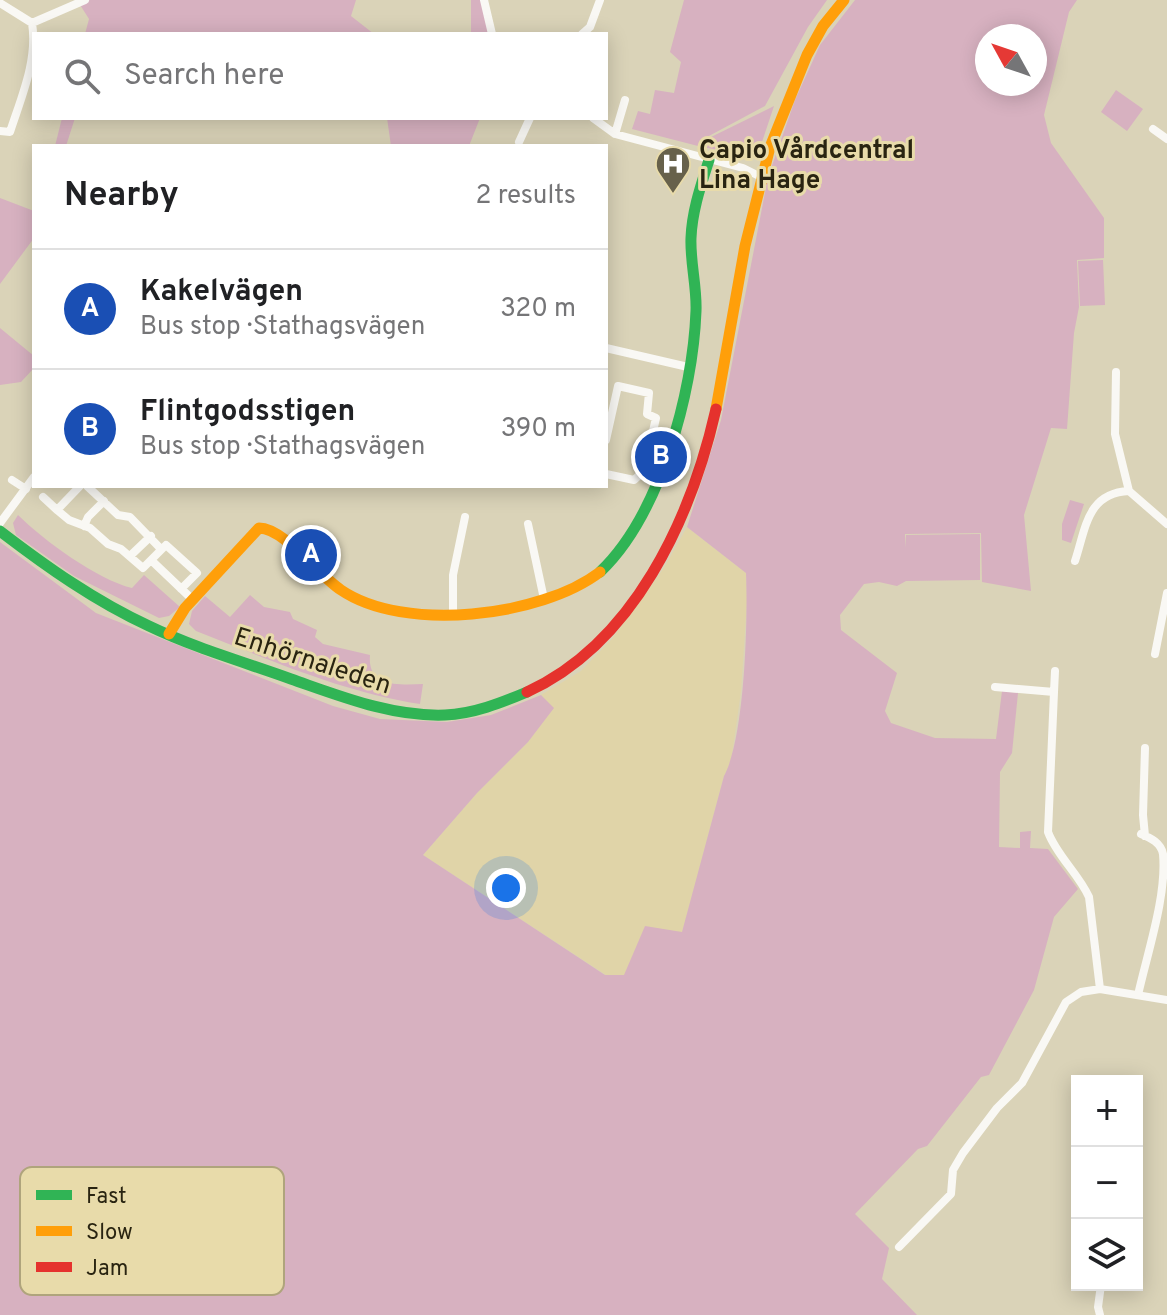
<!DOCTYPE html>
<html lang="en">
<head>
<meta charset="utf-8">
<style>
  :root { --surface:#fff; --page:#f2f2f2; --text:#202124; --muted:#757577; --line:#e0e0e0; --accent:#ea580c }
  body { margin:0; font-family:Overpass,sans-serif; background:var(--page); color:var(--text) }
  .controls { position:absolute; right:24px; bottom:24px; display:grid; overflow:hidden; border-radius:0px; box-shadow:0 4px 20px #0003 }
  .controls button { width:72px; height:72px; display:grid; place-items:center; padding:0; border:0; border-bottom:2px solid var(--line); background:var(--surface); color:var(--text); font:40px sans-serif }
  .compass { position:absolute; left:975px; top:24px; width:72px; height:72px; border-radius:50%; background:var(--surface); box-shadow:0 4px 20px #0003; rotate:310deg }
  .you { position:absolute; left:506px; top:888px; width:28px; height:28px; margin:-20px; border:6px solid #fff; border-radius:50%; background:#1a73e8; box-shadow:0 0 0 12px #1a73e833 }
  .badge { display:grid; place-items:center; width:52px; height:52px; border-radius:50%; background:var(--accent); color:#fff; font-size:26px; font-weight:700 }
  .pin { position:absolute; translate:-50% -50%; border:4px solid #fff; box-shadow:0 2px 8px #0006 }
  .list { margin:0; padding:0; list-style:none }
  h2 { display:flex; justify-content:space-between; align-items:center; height:104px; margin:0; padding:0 32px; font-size:34px }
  h2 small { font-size:26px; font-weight:400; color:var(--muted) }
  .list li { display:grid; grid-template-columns:52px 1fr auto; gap:24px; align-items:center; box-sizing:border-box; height:120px; padding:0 32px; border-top:2px solid var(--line) }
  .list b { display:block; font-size:30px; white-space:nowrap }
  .list p { margin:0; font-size:26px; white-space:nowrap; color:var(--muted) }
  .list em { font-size:26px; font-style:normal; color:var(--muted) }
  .icon { flex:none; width:44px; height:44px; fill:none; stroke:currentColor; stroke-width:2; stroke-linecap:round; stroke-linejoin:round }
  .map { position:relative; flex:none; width:1167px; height:1315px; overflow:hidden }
  .search { position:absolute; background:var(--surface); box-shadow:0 4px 20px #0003; left:32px; top:32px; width:576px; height:88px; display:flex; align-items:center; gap:20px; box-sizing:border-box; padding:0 28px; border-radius:0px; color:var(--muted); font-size:30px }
  .panel { position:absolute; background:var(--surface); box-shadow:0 4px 20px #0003; left:32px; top:144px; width:576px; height:344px; border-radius:0px }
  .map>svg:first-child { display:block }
  .built { fill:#e0d4a8 }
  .green { fill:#d7b1c0; fill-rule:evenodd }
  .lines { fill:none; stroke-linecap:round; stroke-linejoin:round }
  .street { stroke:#f9f8f4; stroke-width:8 }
  .fast { stroke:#30b455; stroke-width:11 }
  .slow { stroke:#ff9f0a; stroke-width:11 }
  .jam { stroke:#e5322d; stroke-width:11 }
  .labels { text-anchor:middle; stroke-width:6; stroke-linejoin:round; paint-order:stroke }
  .poi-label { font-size:26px; font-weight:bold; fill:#292411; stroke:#e8dbaa; text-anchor:start }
  .street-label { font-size:26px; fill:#292411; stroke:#e8dbaa }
  .key { fill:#e8dbaa; stroke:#afa47c; stroke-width:2 }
  .key-label { font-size:22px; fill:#292411 }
</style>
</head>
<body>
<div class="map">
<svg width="1167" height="1315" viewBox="0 0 1167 1315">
  <rect width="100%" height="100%" fill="#dad3b8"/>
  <path class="built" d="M687,527l59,46 1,28 -6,90 -10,71 -7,14 -42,157 -58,42h-18l-183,-120 54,-62 51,-51 25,-34 -12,-13 40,-24 31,-32 52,-71z"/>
  <path class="green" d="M77,0h279l-5,16 23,18h-289l4,-15z
    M471,0h13l8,34h-21z
    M684,0h143l-19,27 -43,79 -58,31 -9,9 -66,-17 6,-18 12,3 5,-24 19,3 7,-31 -11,-10z
    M855,0h222l-8,12 -25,103 7,28 53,75v40l-27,2 2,47 -5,26 -7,96 -16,-1 -27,87 7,76 -49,-9 -1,-49 -76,1v14l1,-13 74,-1v46l-74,1 -9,5 -18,-4 -15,2 -24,31 1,15 56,43 -12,38 6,12 44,15 61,1 6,-48 16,2 -6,60 -12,19 -1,75 21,1v-16l11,-1 -1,17 18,1 30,40 -24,28 -20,73 -45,85 -8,2 -54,69 -9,3 -63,65 34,34 -7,31 35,36h-917v-773l96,71 237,93 47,13 67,3 44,-7 50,-20 13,13 -26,34 -51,51 -54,62 182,120h19l21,-49 37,6 42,-156c21,-39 24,-156 22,-203l-59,-46 34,-107 47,-243 27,-77 25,-55zM987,36h48v48h-48z
    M1116,90l27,19 -16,22 -26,-19z
    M774,106l-15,45 -22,2 -35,-6 7,-9z
    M62,118h13l-9,28h-11z
    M387,118h93l-11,28h-78z
    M0,198l34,13v27l-34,46z
    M1103,260l2,45 -25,1 -2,-45z
    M0,328l34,28v12l-13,14 -21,3z
    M1070,500l14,4 -13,39 -9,-3v-16z
    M18,515c25,25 80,65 114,73l12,-13 36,32 -11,9 -10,2 -85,-42 -58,-41 -3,-12z
    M250,595l14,12 26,5 3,7 24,11 -2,7 8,7 47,11c-3,32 28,30 53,29l-3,20c-81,-13 -149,-44 -224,-73l-7,-7 3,-13 13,-15 25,21z"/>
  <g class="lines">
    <path class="street" d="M484,0l8,34
      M0,3l32,20 53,-23
      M582,34l8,-7 10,-27
      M593,118l22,16 128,34 18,9
      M1153,129l14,10
      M0,131l10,1c11,-34 28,-72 22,-109
      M615,134l10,-34
      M519,142l11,-24
      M606,348l82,19
      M1116,372l-1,62 14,57 38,33
      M606,440l12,-54 31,7 -2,21 9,4 -12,53 -10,9 -28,-6
      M12,480l14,9
      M87,486l31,29 12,2 31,32
      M43,497l14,13 23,-24
      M57,510l12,10 21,8 18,16 13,5 22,19 8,-8
      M0,523l34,-46
      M528,524l16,75
      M84,526l4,-9 16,-16
      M130,556l21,-20
      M1075,561c11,-33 12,-68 54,-70
      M181,589l16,-16 -31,-28 -15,15 42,40
      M453,614v-39l12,-58
      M1155,654l12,-61
      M995,687l59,5 -6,140c9,24 30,41 41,65l11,92
      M1054,692l1,-21
      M1145,748l-2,67 2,21
      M1138,995c9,-41 29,-99 25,-141 -2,-11 -12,-16 -22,-20
      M899,1247l52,-53 2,-24 10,-17 34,-45 25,-25 44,-81 15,-10 19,-3 67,11
      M1100,1315l-2,-8 3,-22"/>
    <path class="fast" d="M0,531c47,36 95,70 149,95 46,22 95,36 142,53 49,17 101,38 154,36 28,-1 56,-12 82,-23
      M600,572c60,-57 93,-179 96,-261 1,-24 -6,-49 -5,-73 1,-27 10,-53 18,-78"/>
    <path class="slow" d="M716,409l29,-163 25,-99 37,-92 16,-29 21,-26
      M169,634l16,-26 74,-80c25,0 59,47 82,62 63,43 200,27 259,-18"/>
    <path class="jam" d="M527,692c107,-49 164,-173 189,-283"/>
  </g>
  <defs>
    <symbol id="hospital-pin" viewBox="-11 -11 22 30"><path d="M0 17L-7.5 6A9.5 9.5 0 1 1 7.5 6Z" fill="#67614b" stroke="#e8dbaa"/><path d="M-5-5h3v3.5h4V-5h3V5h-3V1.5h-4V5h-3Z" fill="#fff"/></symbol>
  </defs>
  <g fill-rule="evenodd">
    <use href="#hospital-pin" x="653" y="144" width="40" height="54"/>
  </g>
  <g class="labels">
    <g class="poi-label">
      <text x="699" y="158">Capio Vårdcentral<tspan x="699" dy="30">Lina Hage</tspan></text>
    </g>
    <g class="street-label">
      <text transform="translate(313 660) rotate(18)" y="9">Enhörnaleden</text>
    </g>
  </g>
  <rect x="20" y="1167" width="264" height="128" rx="12" class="key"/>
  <rect x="36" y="1190" width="36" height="10" fill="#30b455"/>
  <rect x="36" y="1226" width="36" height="10" fill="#ff9f0a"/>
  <rect x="36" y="1262" width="36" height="10" fill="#e5322d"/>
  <g class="key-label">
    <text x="86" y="1203">Fast</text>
    <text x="86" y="1239">Slow</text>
    <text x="86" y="1275">Jam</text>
  </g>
</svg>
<div class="controls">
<button>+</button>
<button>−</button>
<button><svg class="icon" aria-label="layers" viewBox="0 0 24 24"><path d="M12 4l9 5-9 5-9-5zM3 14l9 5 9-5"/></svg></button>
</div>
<svg class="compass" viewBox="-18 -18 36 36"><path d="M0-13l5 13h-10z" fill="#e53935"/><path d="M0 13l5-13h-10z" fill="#757577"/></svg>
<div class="you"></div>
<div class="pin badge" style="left:311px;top:555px;background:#1a4fb4">A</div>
<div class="pin badge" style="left:661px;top:457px;background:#1a4fb4">B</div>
<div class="search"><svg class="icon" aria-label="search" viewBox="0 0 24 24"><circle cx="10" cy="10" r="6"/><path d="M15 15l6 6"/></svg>Search here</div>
<section class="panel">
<h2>Nearby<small>2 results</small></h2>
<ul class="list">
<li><span class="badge" style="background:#1a4fb4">A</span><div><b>Kakelvägen</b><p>Bus stop · Stathagsvägen</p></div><em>320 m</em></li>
<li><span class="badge" style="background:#1a4fb4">B</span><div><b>Flintgodsstigen</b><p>Bus stop · Stathagsvägen</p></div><em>390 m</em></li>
</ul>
</section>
</div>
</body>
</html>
